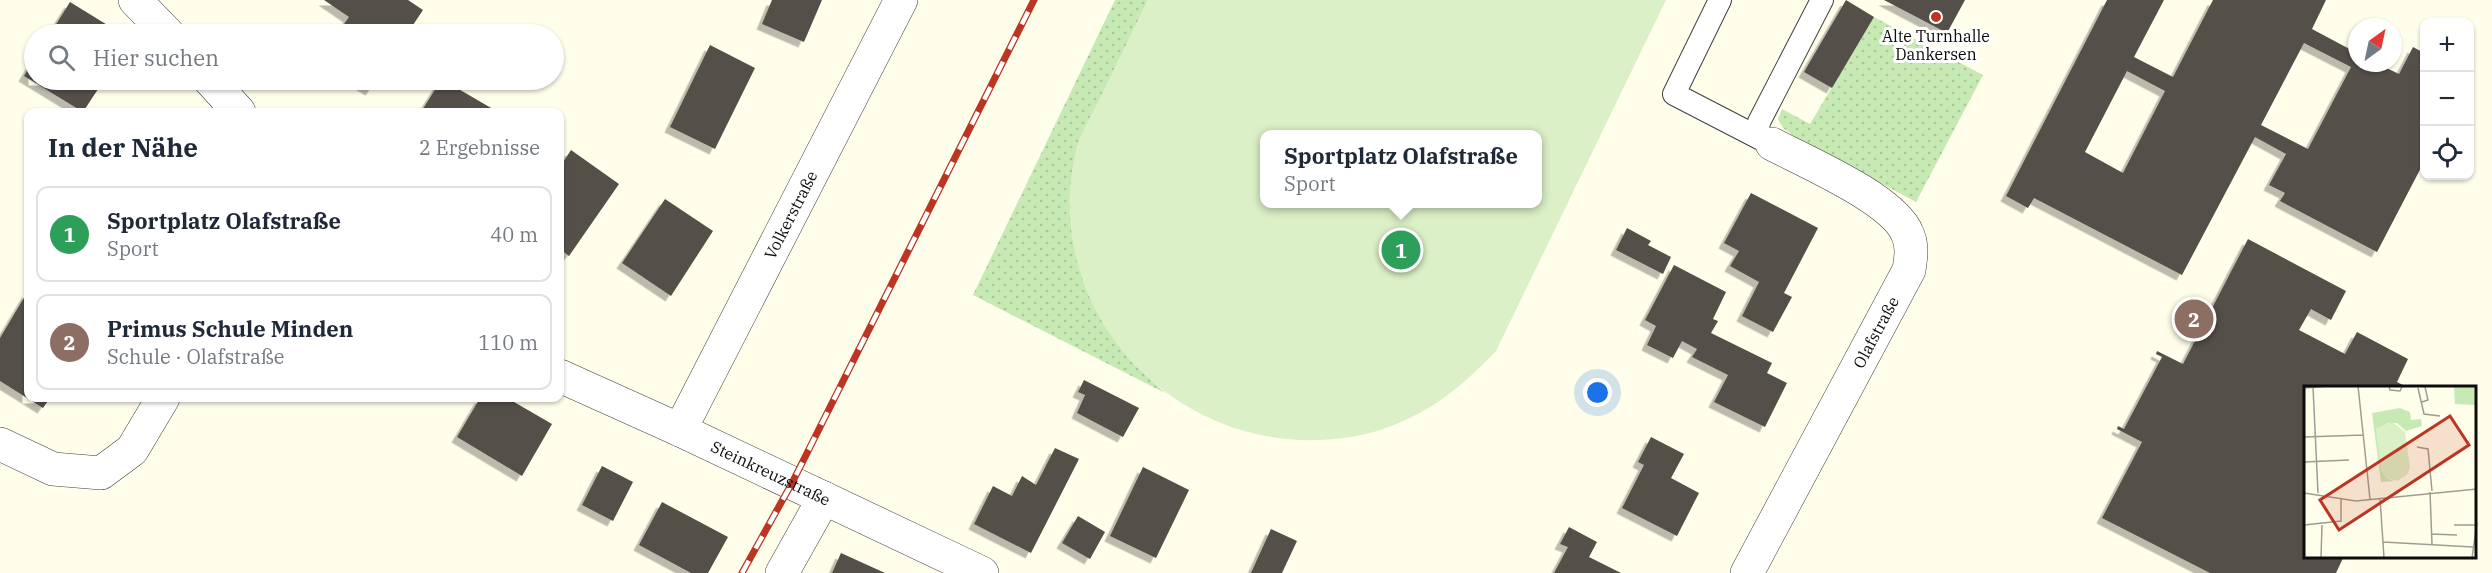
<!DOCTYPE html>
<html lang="de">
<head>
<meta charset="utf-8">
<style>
  :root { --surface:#fff; --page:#f6f6f7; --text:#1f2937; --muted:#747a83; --line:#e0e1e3; --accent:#bc3523 }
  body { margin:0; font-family:"IBM Plex Serif",serif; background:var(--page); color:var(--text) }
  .controls { position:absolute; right:18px; top:18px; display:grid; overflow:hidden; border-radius:12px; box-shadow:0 2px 4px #0004 }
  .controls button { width:54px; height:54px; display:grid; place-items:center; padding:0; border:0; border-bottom:2px solid var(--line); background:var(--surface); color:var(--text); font:30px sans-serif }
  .compass { position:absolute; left:2348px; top:18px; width:54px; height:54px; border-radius:50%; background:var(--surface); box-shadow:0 2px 4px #0004; rotate:33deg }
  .you { position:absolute; left:1598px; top:393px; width:21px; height:21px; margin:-15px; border:4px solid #fff; border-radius:50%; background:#1a73e8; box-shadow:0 0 0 9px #1a73e833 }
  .badge { display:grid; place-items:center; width:39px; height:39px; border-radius:50%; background:var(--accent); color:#fff; font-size:20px; font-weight:700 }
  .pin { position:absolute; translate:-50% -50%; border:3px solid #fff; box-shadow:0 2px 6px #0006 }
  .popup { position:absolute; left:1260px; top:130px; width:282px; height:78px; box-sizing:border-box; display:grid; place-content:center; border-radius:12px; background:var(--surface); filter:drop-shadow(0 2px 4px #0005); font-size:20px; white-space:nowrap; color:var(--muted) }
  .popup b { font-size:22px; color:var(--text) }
  .popup::after { content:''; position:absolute; left:50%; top:100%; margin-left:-12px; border:12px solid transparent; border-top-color:var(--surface) }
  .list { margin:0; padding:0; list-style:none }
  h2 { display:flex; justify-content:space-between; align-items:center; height:78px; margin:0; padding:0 24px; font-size:26px }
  h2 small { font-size:20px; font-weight:400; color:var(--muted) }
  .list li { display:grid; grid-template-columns:39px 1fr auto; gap:18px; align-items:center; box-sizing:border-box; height:96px; margin:0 12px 12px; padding:0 12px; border:2px solid var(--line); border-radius:12px }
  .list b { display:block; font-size:22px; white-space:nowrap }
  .list p { margin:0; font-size:20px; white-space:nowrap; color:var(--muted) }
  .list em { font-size:20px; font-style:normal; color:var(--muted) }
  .icon { flex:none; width:33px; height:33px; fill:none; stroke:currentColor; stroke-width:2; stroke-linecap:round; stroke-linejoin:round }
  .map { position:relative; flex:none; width:2492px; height:573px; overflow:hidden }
  .search { position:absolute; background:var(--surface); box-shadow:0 2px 4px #0004; left:24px; top:24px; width:540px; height:66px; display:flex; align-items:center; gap:15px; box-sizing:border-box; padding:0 21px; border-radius:33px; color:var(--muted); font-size:22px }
  .panel { position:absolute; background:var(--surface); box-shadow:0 2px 4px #0004; left:24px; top:108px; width:540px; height:294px; border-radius:12px }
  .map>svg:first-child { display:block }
  .grass { fill:url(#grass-dots) }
  .pitch { fill:#dbf0c6; fill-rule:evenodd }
  .building { fill:#544f48; fill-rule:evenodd; filter:url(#shadow) }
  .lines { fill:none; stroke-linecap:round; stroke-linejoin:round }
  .service-casing { stroke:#3f3f3f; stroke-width:24 }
  .minor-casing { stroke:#3f3f3f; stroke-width:34 }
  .service { stroke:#fff; stroke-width:22 }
  .minor { stroke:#fff; stroke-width:33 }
  .rail-casing { stroke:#bc3523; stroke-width:7 }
  .rail { stroke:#fff; stroke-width:4.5; stroke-dasharray:14; stroke-linecap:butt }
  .poi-dot { fill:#bc3523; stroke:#fff; stroke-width:2 }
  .labels { text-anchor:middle; stroke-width:6; stroke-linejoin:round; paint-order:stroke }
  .poi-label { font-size:16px; fill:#0c0c0c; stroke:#fff }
  .street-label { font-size:16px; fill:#0c0c0c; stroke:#fff }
  .inset-road { fill:none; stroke:#9e9d91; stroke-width:1.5 }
  .view { fill:#bc3523; fill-opacity:0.15; stroke:#bc3523; stroke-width:3 }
  .inset-edge { fill:none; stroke:#0c0c0c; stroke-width:3 }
</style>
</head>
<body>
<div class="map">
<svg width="2492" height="573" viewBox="0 0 2492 573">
  <defs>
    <pattern id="grass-dots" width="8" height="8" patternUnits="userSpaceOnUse" patternTransform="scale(1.5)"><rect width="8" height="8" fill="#c7e9b4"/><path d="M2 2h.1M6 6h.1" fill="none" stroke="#aac79a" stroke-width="1.8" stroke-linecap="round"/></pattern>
    <filter id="shadow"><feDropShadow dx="-5.5" dy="5.5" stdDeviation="0" flood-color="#0004"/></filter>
  </defs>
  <rect width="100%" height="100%" fill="#fffeea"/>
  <path class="grass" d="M1115,0h33l-71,147 -7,46 3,45 11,45 20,42 27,36 34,32 -192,-98z
    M1874,17l109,58 -67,127 -118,-63 -15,-11 -5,-9 4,-10 28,15z"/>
  <path class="pitch" d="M1148,0h518l-170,351c-34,35 -63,60 -110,77 -21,8 -45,11 -67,12 -137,5 -256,-108 -249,-248 1,-14 3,-31 7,-45 4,-15 14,-31 21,-45 17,-34 33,-68 50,-102zM1538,134v70h-274v-70z"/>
  <path class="building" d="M324,0h84l15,10 -16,24h-70l12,-17z
    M772,0h50l-18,42 -42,-18z
    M1846,0l28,17 -42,71 -28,-16z
    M1884,0h81l-18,33z
    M2107,0h57l-30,57 39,20 40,-77h113l-14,29 45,24v10h19l23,11 14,-27 11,6v109l-47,90 -97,-51 5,-8 -16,-8 17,-31 -31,-17 -73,138 -148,-77 -6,10 -22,-12zM2304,43l47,24 -43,82 -47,-24zM2127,71l38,20 -42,82 -38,-21z
    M70,2l52,32h-72z
    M710,45l45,23 -40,81 -45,-22z
    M34,59v21h70l-21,32 -59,-36z
    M354,80h24l-7,10z
    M441,80h2l55,32h-77z
    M571,150l48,34 -50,72 -9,-7v-82z
    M1751,193l67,35 -34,65 8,4 -19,35 -31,-16 17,-34 -29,-16 9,-15 -15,-8z
    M665,199l48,32 -42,65 -49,-33z
    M1627,228l24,13 -3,4 23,12 -8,17 -47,-24z
    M2248,239l98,52 -15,29 -20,-11 -12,21 46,24 12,-22 51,27 -11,23 10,5h-101v169h38l-8,17h-126l-108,-55 40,-76 -25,-13 1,-3 6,3 38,-72 -6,-3 1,-3 26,13z
    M1674,265l52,27 -13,27 5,2 -7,12 61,30 -5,10 20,10 -22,44 -51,-25 14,-27 -36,-18 5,-8 -15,-8 -9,17 -26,-13 9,-19 -11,-6z
    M28,291v107h22l-7,10 -43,-27v-43z
    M1084,380l55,28 -16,29 -46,-24 8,-18 -7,-3z
    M480,398h27l45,26 -30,52 -65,-39z
    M1651,437l33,17 -13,24 28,15 -22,43 -55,-28 22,-43 -6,-3z
    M1055,448l24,11 -48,94 -57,-29 19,-38 19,10 10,-20 14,9z
    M602,466l31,16 -20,39 -31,-16z
    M1143,467l46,23 -33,68 -46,-22z
    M662,502l66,35 -20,36h-17l-52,-28z
    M1078,516l27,16 -15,27 -28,-16z
    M1569,527l28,15 -8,15 32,16h-67l14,-26 -8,-3z
    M1271,529l26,12 -15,32h-31z
    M841,553l44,20h-53z"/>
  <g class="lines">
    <defs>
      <path id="service" d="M1720,0l-46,94 89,46
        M1763,140l-5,-9 1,-9 63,-122"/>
      <g id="minor">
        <path d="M135,0l33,34"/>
        <path d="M210,80l29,32"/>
        <path id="s1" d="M560,376l120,54 302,143"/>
        <path id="s2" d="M680,430l221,-430"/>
        <path d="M0,444l53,25 48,4 31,-23 31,-52"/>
        <path d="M782,573l42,-75"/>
        <path id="s3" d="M1747,573l162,-303c2,-13 4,-25 -2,-37 -14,-34 -101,-71 -135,-89"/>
      </g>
    </defs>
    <use href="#service" class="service-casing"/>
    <use href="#minor" class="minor-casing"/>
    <use href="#service" class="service"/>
    <use href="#minor" class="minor"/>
    <defs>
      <path id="rail" d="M742,573l50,-90 242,-483"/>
    </defs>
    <use href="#rail" class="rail-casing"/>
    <use href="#rail" class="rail"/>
  </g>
  <circle class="poi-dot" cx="1936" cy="17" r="6"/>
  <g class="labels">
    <g class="poi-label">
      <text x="1936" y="42">Alte Turnhalle<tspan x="1936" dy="18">Dankersen</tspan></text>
    </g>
    <g class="street-label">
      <text dy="6" stroke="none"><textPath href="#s2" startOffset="242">Volkerstraße</textPath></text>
      <text dy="6" stroke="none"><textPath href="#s3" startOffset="273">Olafstraße</textPath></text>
      <text dy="6" stroke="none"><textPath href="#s1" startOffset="232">Steinkreuzstraße</textPath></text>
    </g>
  </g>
  <g transform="translate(2304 386)">
    <rect width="172" height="172" fill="#fffeea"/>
    <path d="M150,0l22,1v18l-21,-1zM96,22l10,4 1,8 10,-1 1,7 -16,5 -9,-8h-10l-1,55 8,3 -13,1 -9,-69z" fill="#c7e9b4"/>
    <path d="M88,36l13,10 5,35 -3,8 -10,6 -11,-3 -5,-7 -5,-43z" fill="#dbf0c6"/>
    <path class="inset-road" d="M54,0l12,113M85,0l1,4 10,1 2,-4M95,0h29M9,1l5,106M0,2l25,-2M114,2l6,26 16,2M118,16l6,-2 -3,-13M0,51l59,-2M113,61l11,2 4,42M0,76l45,-2M126,106l2,52M0,107l52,8 121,-12M76,112l4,60M0,139l37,-4v-22M150,139h22M127,148l26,1M79,156l90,5M17,172l1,-33M168,172l5,-35"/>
    <path class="view" d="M146,30l19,29 -130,85 -19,-30z"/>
    <rect width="172" height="172" class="inset-edge"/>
  </g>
</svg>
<div class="controls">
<button>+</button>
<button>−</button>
<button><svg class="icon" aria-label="locate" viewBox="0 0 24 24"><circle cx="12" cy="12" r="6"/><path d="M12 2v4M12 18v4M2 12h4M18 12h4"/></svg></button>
</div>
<svg class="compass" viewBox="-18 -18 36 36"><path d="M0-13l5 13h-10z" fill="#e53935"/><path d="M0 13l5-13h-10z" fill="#747a83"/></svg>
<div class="you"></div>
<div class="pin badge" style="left:1401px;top:250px;background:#2e9e5b">1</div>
<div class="popup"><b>Sportplatz Olafstraße</b>Sport</div>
<div class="pin badge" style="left:2194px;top:319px;background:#8d6e63">2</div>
<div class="search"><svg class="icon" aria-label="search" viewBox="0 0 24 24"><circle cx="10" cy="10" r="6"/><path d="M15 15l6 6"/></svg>Hier suchen</div>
<section class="panel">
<h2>In der Nähe<small>2 Ergebnisse</small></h2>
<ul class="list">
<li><span class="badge" style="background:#2e9e5b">1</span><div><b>Sportplatz Olafstraße</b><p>Sport</p></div><em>40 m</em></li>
<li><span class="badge" style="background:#8d6e63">2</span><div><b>Primus Schule Minden</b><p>Schule · Olafstraße</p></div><em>110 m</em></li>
</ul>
</section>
</div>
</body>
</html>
